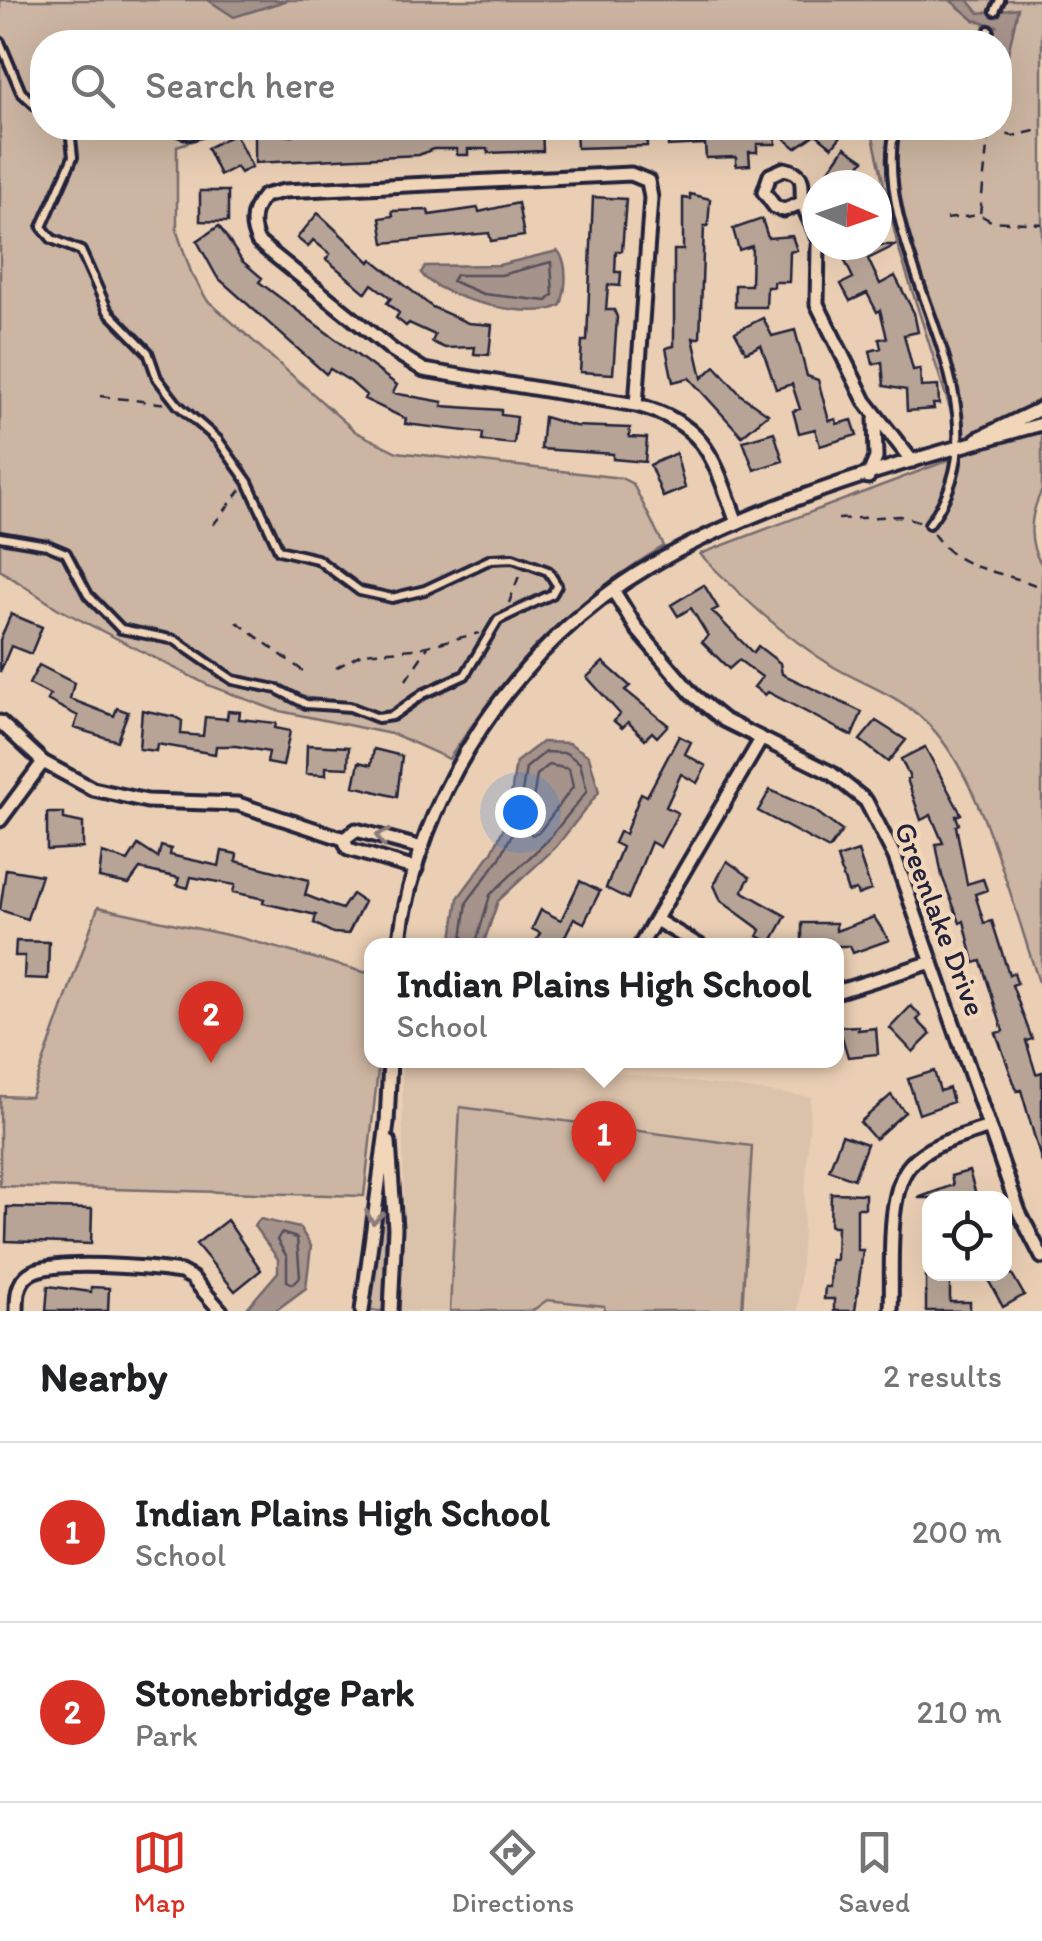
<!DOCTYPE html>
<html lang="en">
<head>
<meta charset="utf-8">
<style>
  :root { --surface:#fff; --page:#f2f2f2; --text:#202124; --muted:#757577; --line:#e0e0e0; --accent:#d93025 }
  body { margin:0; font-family:Itim,sans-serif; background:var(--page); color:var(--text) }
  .controls { position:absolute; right:30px; bottom:30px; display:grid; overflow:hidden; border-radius:20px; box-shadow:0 10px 40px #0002 }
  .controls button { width:90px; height:90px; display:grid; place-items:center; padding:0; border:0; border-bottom:2px solid var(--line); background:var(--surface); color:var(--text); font:50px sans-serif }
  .compass { position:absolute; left:802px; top:170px; width:90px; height:90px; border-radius:50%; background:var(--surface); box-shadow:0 10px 40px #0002; rotate:92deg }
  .you { position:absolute; left:520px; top:812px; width:35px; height:35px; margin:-25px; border:8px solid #fff; border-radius:50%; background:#1a73e8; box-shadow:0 0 0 15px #1a73e833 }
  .badge { display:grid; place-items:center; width:65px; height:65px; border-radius:50%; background:var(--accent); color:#fff; font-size:32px; font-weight:700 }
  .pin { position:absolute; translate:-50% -82px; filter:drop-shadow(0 2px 5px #0008) }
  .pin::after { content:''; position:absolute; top:52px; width:35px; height:30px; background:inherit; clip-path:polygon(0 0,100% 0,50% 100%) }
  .popup { position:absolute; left:364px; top:938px; width:480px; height:130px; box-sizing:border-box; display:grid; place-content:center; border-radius:20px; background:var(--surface); filter:drop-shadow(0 2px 8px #0005); font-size:32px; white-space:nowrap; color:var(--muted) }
  .popup b { font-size:38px; color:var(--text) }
  .popup::after { content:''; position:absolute; left:50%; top:100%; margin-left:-20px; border:20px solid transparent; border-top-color:var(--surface) }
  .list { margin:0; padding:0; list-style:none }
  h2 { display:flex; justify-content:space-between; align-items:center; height:130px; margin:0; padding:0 40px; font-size:42px }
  h2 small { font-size:32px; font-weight:400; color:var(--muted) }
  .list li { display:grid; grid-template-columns:65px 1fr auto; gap:30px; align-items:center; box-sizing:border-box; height:180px; padding:0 40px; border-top:2px solid var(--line) }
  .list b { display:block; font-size:38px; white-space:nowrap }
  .list p { margin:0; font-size:32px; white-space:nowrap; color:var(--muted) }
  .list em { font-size:32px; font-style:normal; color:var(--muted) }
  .icon { flex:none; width:55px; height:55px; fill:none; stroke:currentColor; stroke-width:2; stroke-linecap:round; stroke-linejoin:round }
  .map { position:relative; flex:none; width:1042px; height:1311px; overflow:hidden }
  .search { position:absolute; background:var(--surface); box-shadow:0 10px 40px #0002; left:30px; right:30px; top:30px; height:110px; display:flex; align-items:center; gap:25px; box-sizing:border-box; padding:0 35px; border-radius:40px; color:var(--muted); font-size:38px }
  .sheet { height:490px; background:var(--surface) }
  nav { display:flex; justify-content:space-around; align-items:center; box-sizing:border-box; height:140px; border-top:2px solid var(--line); background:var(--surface); font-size:28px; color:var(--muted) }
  nav a { display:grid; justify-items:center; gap:5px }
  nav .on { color:var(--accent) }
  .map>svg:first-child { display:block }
  .built { fill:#dbc2ab }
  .green { fill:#ccb5a2; stroke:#776c6e; stroke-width:2.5 }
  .water { fill:#a6938b; stroke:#71666b; stroke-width:2.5 }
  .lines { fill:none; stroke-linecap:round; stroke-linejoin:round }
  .shore { stroke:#574f5b; stroke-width:2.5 }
  .building { fill:#b7a496; stroke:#22223b; stroke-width:2.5 }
  .lane-casing { stroke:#22223b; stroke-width:14 }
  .street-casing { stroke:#22223b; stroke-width:19 }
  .path { stroke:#22223b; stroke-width:2.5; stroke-dasharray:10 8; stroke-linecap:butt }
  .lane { stroke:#f2d6b9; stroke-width:6 }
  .street { stroke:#f2d6b9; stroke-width:11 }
  .oneway { stroke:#8a7c7a }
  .labels { text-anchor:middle; stroke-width:9; stroke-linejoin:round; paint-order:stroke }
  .street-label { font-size:30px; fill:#22223b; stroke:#f2d6b9 }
</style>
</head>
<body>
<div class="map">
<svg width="1042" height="1311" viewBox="0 0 1042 1311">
  <rect width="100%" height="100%" fill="#eacfb4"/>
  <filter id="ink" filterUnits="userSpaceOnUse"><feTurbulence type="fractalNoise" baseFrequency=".01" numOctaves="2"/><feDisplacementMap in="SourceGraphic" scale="20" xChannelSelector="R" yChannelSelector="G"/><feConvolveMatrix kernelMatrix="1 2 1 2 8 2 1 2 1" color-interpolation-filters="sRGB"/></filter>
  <g filter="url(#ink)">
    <path class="built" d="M402,1061h123l286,36 -13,214h-400l6,-91z"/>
    <path class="green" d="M0,0h1042v490c-12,24 -16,52 0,75v426c-27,-76 -59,-216 -117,-270 -27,-26 -60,-36 -91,-54 -52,-32 -92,-70 -134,-113l249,-94 6,-36 -57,-177 -27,-119h129v-86h-958v86h189l-54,18v86l14,40 16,28 149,132 41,20 224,26 12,6 31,62c-100,60 -151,116 -215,213l-53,-24 -121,-25 -67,-25 -151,-77 -57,-38z
      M98,907l143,31 130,36 1,86 7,1 -15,135 -364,-10v-90l31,1z
      M460,1107l292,39 -10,165h-137l-1,-5 -57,-6 -15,11h-82z
      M382,1171h6l-5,140h-13z"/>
    <path class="water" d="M208,0h80l-54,17z
      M950,0h18l11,13 39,-5 -10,46 -8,6v-18h-13l10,-16 -23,-6z
      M558,251c11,13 8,38 3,54 -25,17 -122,-6 -140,-32l4,-7 74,-1z
      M542,742l27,1 20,13 10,36 -43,55 -58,54 -15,44h-32l7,-47 34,-46 15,-31 9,-59z
      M260,1219l40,9 11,18 -5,42 -31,23h-25l-2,-4 30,-35v-13l-24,-33z"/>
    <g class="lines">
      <path class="shore" d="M551,262l2,33 -6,6 -64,-7 -31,-13 4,-6h45z
        M549,765l20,4 4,18 -33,44 -8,4 -4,-5 9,-55z
        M461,946l6,-44 33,-44 17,-34 9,-56 19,-16 21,1 14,10 7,28 -39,49 -58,55 -15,51
        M281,1233l16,5 3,39 -7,7 -6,-3v-24l-10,-17z"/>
    </g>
    <path class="building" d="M542,128l1,23 -55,2v-4h-20v6h-11v-6h-24l-14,6 -164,8v-32l37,5v-6z
      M576,128h199l1,16h-19v8h-8l1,13 -14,1v-9l-30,1 -1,-14 -37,2v-5h-21v5l-70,2z
      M791,128h57l-16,19 -16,-13 -20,14 -11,-9z
      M235,134l17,33 -12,6 -4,-6 -16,8 -13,-27z
      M845,147l19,13 -7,9 8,16h-20l-18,-12z
      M200,191h28v31l-28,-1z
      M690,194l20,5 -2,27h-4l-4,112h-7l9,40 13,-12 27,30 26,18 -26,22 -53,-58 -16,4 -7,-34 8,-2v-96h9v-52l7,1z
      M593,197l33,2 -4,52h-6l-1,21h6l-1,14 -12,-1 -2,25h8l3,7 -4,57 -33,-2 2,-31h5z
      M518,203l6,33 -33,5 -2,-8 -105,10 -4,-25 13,-2 -1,-5 36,-1 1,5 49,-7 1,4z
      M318,213l52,49 2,-3 60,48 36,16 24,2 -3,30 -15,-1 1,-7 -30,1 -13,-6 3,-7 -26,-12 -3,3 -10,-8 3,-5 -12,-10 4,-5 -19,-14 -6,9 -40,-34 4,-5 -17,-14 -5,7 -11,-9z
      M762,219l6,19 24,-2 5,14 -7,2 -1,30h-15v5h-7l-1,20h-31v-22h16l1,-39 -13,4 -6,-21z
      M219,226l23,35 20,17 -3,4 138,103 -4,8 50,9 -1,4 59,4v5l16,2 -3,27 -32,-3 1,-8 -78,-9 1,-5 -42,-20 2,-4 -16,-14 -20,-12 -4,5 -109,-97 -20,-36z
      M852,245h44l-28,14 12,25 15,-8 19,37 4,19 -14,3 9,35 7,-1 1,18 17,-1 1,18h-6l1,5 -27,2 -1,-21 -22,-4 -2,-24 -9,2 -3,-13 11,-3 -2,-9 8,-1 -7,-28 -3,2 -10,-19 -17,8 -9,-17 12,-6 -10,-21 12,-6z
      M763,318l9,18 23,-6 12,46 11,4 11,41 7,-2 1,5 15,-4 5,15 -37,11 -5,-17 -16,4 -6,-22 7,-2 -8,-25 -16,5 -15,-44 -15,7 -11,-20z
      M544,417l31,9 55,2 -1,9 18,1 -2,24 -32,-3v-5l-72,-5z
      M774,432l9,29 -29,9 -11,-29z
      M676,453l9,35 -22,9 -13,-32z
      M704,585l14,23 -6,3 41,42 5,-7 22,17 2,11 80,38 -10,24 -84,-44 -3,3 -11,-8 8,-10 -23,-17 -10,9 -27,-27 6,-6 -17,-28 -13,8 -7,-11z
      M11,614l31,13 -11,27 -20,-8 -11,26v-32z
      M603,662l27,24 -5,4 43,35 -11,12 -5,-5 -7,7 -17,-17 -6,6 -8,-7 6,-7 -33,-37z
      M39,665l35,18 -4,16 44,17 3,-8 11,4 -11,29 -43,-13 4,-12 -31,-16 3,-5 -21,-11z
      M142,710l33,7 7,4 -1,13 22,2 2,-19 22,2 1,-8 12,1 -1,7 37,4 -1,5 15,3 -7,35 -16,-3 2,-11 -33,-6h-20l-1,8 -58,-10 -1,7 -17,-2z
      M876,721l30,19 -18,22 -28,-22z
      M679,736l12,6 -6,12 21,12 -9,17 -16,-9 -15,33 12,6 -18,34 -9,-5 -23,57 -22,-11 16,-41 -8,-4 5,-11 6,2 16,-41 6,3z
      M307,745l42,2 -1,21 -22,-1v8l-20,-1z
      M925,747l36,67 -5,2 3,8 -3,2 11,58 16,-5 4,11 -12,4 9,29 8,-2 17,54 5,-2 3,10 -5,2 20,54 -6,2 10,33 6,-2v91l-21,-73 -4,1 -21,-58 7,-2 -22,-70 -7,2 -10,-42 -4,2 -18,-47 -6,-32 7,-1 -12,-28 -10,5 -14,-41 3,-1 -9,-19z
      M374,749l28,7 -5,41 -43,-11 5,-24 12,3z
      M770,790l44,20 28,21 -13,18 -71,-38z
      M47,813h17v6l19,4v25l-36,2z
      M138,845l20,13 3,-12 10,3 -1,6 49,11 3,-15 15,3 -1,7 73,19 -4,15 28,11 9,3 10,-15 12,8 -16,32 -15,-1 -19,-10 2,-8 -53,-12 1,-4 -31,-7 2,-7 -44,-8 -3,11 -11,-3 2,-7 -39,-9 -11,15 -30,-6 3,-25 26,8z
      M858,851l13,39 -13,5 -2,-5 -8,2 -11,-34z
      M727,861l23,16 -8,14 44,25 -15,27 -13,-7 3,-6 -40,-29 -7,-16z
      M6,869l35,6 -14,44 -27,-9z
      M580,881l20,10 -16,32 -10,-5 -14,28h-26l6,-13 -8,-4 9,-19 20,10z
      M874,917l15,23 -36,13 -3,-7h-48v-23h34v8z
      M16,941l33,1 -1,37 -24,-1 1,-22h-10z
      M911,1006l10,10 -4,4 14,14 -18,18 -23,-24z
      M858,1026v4l18,-2 2,26 -30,3 -9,-30z
      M934,1071l6,20 9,-3 4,14 -34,12 -11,-35z
      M891,1095l14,17 -30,27 -15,-17z
      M842,1135l25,9 -13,35 -25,-9z
      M969,1171l8,27h-59l35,-13 -2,-9z
      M831,1193l34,1v14h-8v42h6l-8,61h-21v-12h-10l1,-12h5l1,-27h5l1,-34h-7z
      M7,1207l85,2 -1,35 -85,-3z
      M227,1220l34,50 -26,21 -39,-47z
      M926,1274l24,4v24h20v9h-44z
      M985,1274h27l12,21 -21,12z
      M48,1286l43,6v-5l18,1 -1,23h-62z"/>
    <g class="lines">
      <defs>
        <path id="lane" d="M995,11l5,-11
          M0,42l21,50 21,19
          M984,42l5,-12
          M122,128h11
          M168,128l22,7 26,-7
          M895,128c-27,130 125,278 34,396
          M0,537l47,8 19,8 22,42 33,34 54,11 58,40 44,9 29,15 44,3 28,11 14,-2 31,-22 42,-19 33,-55 54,-26 5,-9 -9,-14 -35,-13 -22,1 -66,31 -33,8 -32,-7 -43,-32 -38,-9 -31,-68 -30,-42 -40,-35 -21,-27 -9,-26 -40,-41 -27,-60 -29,-12 -10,-12 31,-70 -3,-29"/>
        <path id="street" d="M631,174l17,7 3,17 -15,207 -212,-35 -32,-20 -134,-108c-8,-17 -7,-32 6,-46l20,-5z
          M801,203l-17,7 -9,-3 -11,-15 6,-17 14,-6c27,5 14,21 20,37 3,11 10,20 13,31
          M818,245l-1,59 48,97 47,60
          M636,405c71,18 78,55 101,118
          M977,439l65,-31
          M868,477l8,-19 -1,-39
          M613,590l24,39 56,66 31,25 107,53 35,28 29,56 124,355 23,45
          M0,722l43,40 50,27 54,12 91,3 106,35 4,10 68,20
          M0,820l43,-58
          M344,839l12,-9 66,18
          M656,920l44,26
          M399,946c18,-154 119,-303 251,-380 111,-65 268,-109 392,-142
          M640,946l120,-205
          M836,992l96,-30
          M389,1142l6,86 -4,83
          M17,1311c0,-14 0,-28 12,-37 21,-16 124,-6 152,-2l11,6 29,33
          M362,1311l25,-188 3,-63
          M891,1311c2,-37 -6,-120 20,-147 18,-21 54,-28 78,-37"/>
      </defs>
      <use href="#lane" class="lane-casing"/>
      <use href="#street" class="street-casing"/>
      <path class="path" d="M990,130l23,6 26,-6
        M982,216l9,5 51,3
        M946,219l34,-4 9,-87
        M100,396l67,8
        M838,519l62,-3 21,6
        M213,525l28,-35
        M933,533c26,40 71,37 109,55
        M509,603l11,-30
        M237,622l66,49
        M336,668l27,-15 52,-4 64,-16
        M406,680l22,-33"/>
      <use href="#lane" class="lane"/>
      <use href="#street" class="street"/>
    </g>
    <defs><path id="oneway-chevron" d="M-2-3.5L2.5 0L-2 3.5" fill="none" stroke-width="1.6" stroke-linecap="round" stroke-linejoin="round" transform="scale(2.5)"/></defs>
    <g class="oneway">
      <use href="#oneway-chevron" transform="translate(382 837) rotate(-165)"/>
      <use href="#oneway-chevron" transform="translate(374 1217) rotate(98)"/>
    </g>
  </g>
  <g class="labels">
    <g class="street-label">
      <text transform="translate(940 919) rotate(69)" y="10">Greenlake Drive</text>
    </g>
  </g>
</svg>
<div class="controls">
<button><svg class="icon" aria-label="locate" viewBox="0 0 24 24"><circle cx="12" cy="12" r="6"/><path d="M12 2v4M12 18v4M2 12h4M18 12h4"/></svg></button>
</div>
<svg class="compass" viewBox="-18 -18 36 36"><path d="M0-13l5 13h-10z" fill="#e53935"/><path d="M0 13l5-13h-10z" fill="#757577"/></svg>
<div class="you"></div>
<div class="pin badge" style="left:604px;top:1183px">1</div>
<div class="popup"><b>Indian Plains High School</b>School</div>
<div class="pin badge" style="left:211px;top:1063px">2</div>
<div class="search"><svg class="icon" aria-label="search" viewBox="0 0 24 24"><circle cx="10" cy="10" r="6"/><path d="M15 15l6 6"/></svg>Search here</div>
</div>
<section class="sheet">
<h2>Nearby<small>2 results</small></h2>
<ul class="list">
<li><span class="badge">1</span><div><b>Indian Plains High School</b><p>School</p></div><em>200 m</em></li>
<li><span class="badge">2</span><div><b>Stonebridge Park</b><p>Park</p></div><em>210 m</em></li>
</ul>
</section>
<nav>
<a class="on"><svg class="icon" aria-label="map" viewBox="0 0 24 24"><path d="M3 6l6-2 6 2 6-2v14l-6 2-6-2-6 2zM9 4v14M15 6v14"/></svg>Map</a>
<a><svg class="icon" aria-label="directions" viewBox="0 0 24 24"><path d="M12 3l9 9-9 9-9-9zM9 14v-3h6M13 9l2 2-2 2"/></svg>Directions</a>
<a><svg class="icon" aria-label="saved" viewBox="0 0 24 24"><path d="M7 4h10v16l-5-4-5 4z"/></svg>Saved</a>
</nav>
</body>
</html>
